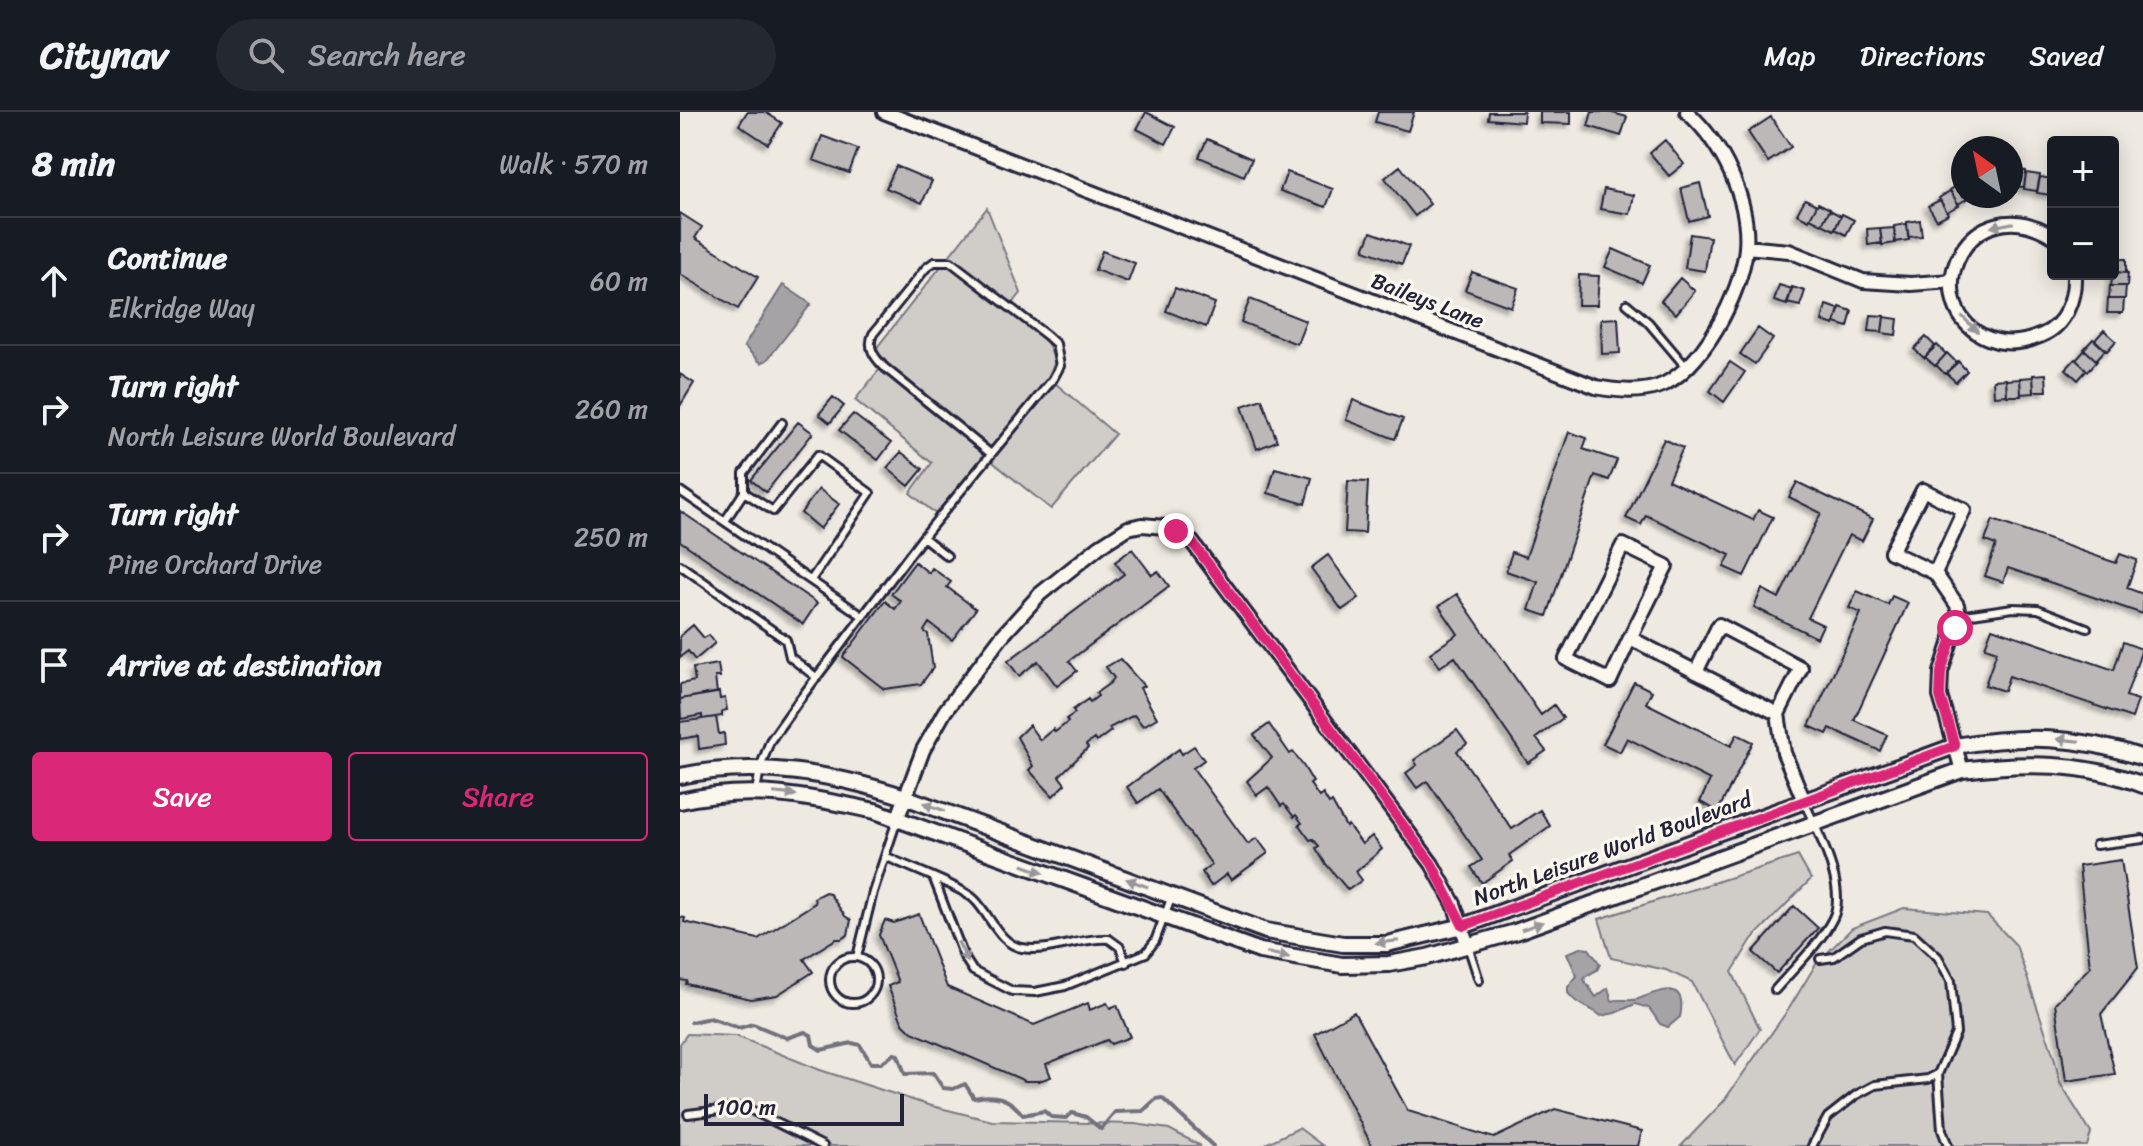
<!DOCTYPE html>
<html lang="en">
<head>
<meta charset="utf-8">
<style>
  :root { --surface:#171b24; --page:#242831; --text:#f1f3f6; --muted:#9ea1a6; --line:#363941; --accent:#db2777 }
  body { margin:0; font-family:Sriracha,sans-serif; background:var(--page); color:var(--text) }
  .controls { position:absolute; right:24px; top:24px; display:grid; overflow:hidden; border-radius:8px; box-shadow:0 4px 20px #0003 }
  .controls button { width:72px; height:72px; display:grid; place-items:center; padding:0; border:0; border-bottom:2px solid var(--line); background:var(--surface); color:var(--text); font:40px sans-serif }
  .compass { position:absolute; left:1271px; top:24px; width:72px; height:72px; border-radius:50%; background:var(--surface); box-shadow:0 4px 20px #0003; rotate:327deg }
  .scale { position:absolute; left:24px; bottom:20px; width:200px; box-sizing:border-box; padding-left:8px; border:4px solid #22223b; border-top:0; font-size:22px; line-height:28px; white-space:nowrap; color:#22223b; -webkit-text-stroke:6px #fbf7ec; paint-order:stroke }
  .stop { position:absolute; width:24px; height:24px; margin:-18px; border:6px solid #db2777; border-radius:50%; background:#fff }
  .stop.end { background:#db2777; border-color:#fff; box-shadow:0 2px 8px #0008 }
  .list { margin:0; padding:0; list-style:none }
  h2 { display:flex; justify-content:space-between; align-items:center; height:104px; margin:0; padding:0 32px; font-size:34px }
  h2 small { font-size:26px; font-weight:400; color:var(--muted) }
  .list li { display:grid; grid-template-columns:52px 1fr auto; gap:24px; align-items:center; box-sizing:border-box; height:128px; padding:0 32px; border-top:2px solid var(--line) }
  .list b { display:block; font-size:30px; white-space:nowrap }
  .list p { margin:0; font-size:26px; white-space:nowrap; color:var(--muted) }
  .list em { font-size:26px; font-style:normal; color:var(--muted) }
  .actions { display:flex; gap:16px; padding:24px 32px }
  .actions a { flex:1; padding:18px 0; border:2px solid var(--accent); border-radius:8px; text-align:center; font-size:28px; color:var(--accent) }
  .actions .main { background:var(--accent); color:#fff }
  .icon { flex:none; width:44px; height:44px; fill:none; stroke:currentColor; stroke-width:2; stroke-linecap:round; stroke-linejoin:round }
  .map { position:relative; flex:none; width:1463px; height:1034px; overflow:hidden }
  header { display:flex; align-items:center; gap:48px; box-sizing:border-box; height:112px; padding:0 40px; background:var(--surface); border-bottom:2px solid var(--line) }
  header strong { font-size:38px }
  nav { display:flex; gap:44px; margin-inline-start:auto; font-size:28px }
  .search { width:560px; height:72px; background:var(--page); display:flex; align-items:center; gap:20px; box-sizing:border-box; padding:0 28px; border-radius:44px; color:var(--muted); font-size:30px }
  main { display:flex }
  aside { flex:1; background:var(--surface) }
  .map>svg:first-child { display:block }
  .green { fill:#d0cdc9; stroke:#797882; stroke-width:2 }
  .water { fill:#a6a3a7; stroke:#716f7c; stroke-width:2 }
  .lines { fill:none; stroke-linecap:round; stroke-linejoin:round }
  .stream { stroke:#716f7c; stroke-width:4 }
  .building { fill:#bcb8b8; stroke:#22223b; stroke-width:2; filter:url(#shadow) }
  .service-casing { stroke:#22223b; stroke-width:12 }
  .minor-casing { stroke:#22223b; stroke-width:18 }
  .tertiary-casing { stroke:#22223b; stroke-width:20 }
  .service { stroke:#fbf7ec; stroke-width:6 }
  .minor { stroke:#fbf7ec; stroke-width:12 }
  .tertiary { stroke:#fbf7ec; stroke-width:14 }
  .oneway { fill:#99979c }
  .route { stroke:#db2777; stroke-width:10 }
  .labels { text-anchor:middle; stroke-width:7; stroke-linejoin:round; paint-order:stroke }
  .street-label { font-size:22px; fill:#22223b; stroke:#fbf7ec }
</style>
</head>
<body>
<header>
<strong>Citynav</strong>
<div class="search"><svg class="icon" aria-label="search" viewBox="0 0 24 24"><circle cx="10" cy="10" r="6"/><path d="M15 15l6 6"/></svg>Search here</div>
<nav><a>Map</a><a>Directions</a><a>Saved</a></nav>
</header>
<main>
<aside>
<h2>8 min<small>Walk · 570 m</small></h2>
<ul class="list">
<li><svg class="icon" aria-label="ahead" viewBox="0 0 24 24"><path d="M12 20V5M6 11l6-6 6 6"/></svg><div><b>Continue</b><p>Elkridge Way</p></div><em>60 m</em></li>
<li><svg class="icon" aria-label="right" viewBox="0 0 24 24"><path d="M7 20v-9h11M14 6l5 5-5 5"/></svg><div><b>Turn right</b><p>North Leisure World Boulevard</p></div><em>260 m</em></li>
<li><svg class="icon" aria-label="right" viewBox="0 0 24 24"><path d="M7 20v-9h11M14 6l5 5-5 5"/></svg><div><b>Turn right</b><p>Pine Orchard Drive</p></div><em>250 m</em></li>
<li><svg class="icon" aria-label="arrive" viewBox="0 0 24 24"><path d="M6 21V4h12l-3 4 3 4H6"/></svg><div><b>Arrive at destination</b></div></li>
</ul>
<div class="actions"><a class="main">Save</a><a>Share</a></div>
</aside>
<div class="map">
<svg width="1463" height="1034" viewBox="0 0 1463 1034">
  <defs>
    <filter id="shadow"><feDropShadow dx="-4" dy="4" stdDeviation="2" flood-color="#0004"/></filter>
  </defs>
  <rect width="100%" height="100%" fill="#eeeae2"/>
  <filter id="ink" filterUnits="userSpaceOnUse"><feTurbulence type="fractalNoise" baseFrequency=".0125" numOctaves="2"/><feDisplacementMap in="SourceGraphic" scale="16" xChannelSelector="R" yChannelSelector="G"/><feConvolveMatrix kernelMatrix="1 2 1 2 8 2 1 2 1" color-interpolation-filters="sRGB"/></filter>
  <g filter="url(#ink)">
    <path class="green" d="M307,96l34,85 -13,17 39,32 8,20 -7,15 67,57 -64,75 -67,-54 -48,59 -26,-21 22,-30 -77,-63 31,-39 -11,-11z
      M1118,744l13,23 -59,60 -20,33 28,57 -25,36 -43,-83 -26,-12 -55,-12 -12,-39z
      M1224,796l83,7 29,30 38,112 6,26 31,50 -4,13h-406l42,-44 67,-95 26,-43 36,-36z
      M7,922l49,2 84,34 108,35 64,16 143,3 34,5 32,17h-521v-102z
      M619,1016l24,18h-62z"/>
    <path class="water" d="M103,173l28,19 -44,56 -6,3 -17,-17z
      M901,836l8,1 11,15 -3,6 -11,6 -2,4 12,17 12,-9 4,13c9,-3 17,1 26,-2 21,-8 50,-21 42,18l-12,10 -8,-3 -11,-16 -14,-4 -20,9 -14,3c-12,-10 -24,-10 -33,-23v-6l9,-11 -10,-23z"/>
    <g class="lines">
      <path class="stream" d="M11,910l19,-4 29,10 14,-4 34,14 18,-6 6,3 2,10 8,5 31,-7 8,2 11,18h10l13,-9 4,1 7,19 28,-1 10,15 10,1 12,-5 9,14c21,-5 36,0 49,17l21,-4 7,6 15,1 6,-5 14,4 15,12 14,-17 28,-1 13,-12 6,-1 51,48"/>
    </g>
    <path class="building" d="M67,0h18l17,11 -14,21 -29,-19z
      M466,0l29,15 -9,17 -29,-15z
      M698,0h36l-6,19 -33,-9z
      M809,0h35l-1,10 -35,-3z
      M860,0h31v12l-31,-1z
      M912,0h17l18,5 -6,19 -33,-10z
      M1091,5l20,30 -23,15 -20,-30z
      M142,24l36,13 -9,24 -36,-13z
      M527,27l45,20 -8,17 -45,-19z
      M985,28l19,24 -15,12 -19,-23z
      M216,54l36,15 -10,22 -36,-15z
      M720,54l30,38 -15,12 -30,-38z
      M1333,58l13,1 -2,16 -13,-1z
      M607,60l46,17 -7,18 -46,-16z
      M1346,61l14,2 -3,16 -13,-2z
      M1360,65l13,2 -2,16 -14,-2z
      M1020,71l8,33 -19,5 -8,-33z
      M1281,71l2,13 7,1 -12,7 -8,-14z
      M924,77l30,6 -4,19 -30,-5z
      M1270,79l9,14 -12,7 -8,-14z
      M1125,87l12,6 -8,15 -12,-6z
      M1260,88l8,14 -11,6 -9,-14z
      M1138,91l12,6 -8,15 -12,-6z
      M1150,98l11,6 -7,14 -12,-6z
      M0,101l22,14 -7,11 63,39 -20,32 -58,-35z
      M1162,102l12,6 -8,15 -11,-6z
      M1240,108l2,16 -14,1 -1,-15z
      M1227,112l2,16 -14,2 -1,-16z
      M1200,116l2,15 -14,2 -1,-16z
      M1214,116l2,15 -14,2 -2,-16z
      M691,120l38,14 -7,18 -38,-14z
      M1010,122l20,3 -5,34 -20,-3z
      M933,137l37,16 -8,18 -37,-16z
      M422,139l33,12 -7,19 -33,-12z
      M1433,147h13v14l-13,-1z
      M792,160l46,16 -7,19 -46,-17z
      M1433,160l15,1 -1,13h-16z
      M899,163l20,1 -2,29h-19z
      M1000,166l15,13 -19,23 -15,-13z
      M1099,173l13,4 -5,16 -13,-4z
      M1430,174h16l-1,13h-16z
      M1112,175l13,4 -5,15 -13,-3z
      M495,176l40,15 -9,24 -40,-16z
      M570,187l56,22 -9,23 -56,-22z
      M1428,187h16l-1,14h-16z
      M1146,193l13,4 -5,16 -12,-4z
      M1160,195l12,4 -4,16 -13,-4z
      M1191,203l13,1 -2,16 -13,-1z
      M1204,205l14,2 -2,16 -14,-2z
      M938,206l2,35 -18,1 -1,-35z
      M1078,216l15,11 -18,25 -15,-10z
      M1424,218l12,11 -9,10 -12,-11z
      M1246,225l9,9 -11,12 -10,-9z
      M1413,227l12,11 -9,10 -12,-11z
      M1257,233l9,9 -11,12 -10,-9z
      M1405,238l12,11 -9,10 -12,-11z
      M1267,241l10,10 -12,11 -9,-9z
      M1395,247l12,11 -9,10 -12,-11z
      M1278,249l9,10 -11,11 -10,-9z
      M1050,250l15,10 -21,30 -14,-11z
      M0,262l14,9 -14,23z
      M1366,262l1,17h-13l-1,-16z
      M1353,265l1,16 -13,1 -1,-16z
      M1326,267l1,16 -13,1 -1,-16z
      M1340,267l1,17h-14l-1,-16z
      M153,285l11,9 -14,17 -11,-9z
      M582,287l15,42 -20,8 -15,-43z
      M673,288l50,19 -8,20 -49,-19z
      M173,302l38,29 -13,17 -39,-30z
      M118,310l15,11 -47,59 -15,-12z
      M889,320l18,6 -4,11 34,11 -8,20 -14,-5 -48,141 -18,-6 9,-28 -32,-11 6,-19 14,5z
      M984,327l19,9 -15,32 85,40 5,-10 15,7 -29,59 -20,-9 6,-12 -84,-40 -5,10 -15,-7z
      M221,340l22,17 -14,17 -22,-18z
      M595,356l37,10 -7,26 -37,-11z
      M668,369l20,1 -3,51 -20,-1z
      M1117,370l76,37 -11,22 -13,-6 -41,83 15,7 -6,13 -63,-31 8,-18 17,9 42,-85 -32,-16z
      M139,377l20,15 -19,25 -19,-16z
      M0,399l137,92 -14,21 -123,-83z
      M1313,408l123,43 4,-9 17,6 -10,28 16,6v20l-135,-46 -5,14 -18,-6 11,-31 -11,-4z
      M452,437l20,26 6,-4 11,15 -100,75 8,10 -20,15 -19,-25 -19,15 -11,-15 116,-87 -9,-12z
      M648,443l31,43 -17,12 -31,-42z
      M235,450l14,11 3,-5 19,14 -4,5 29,22 -24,31 -23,-17 -5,8 4,3 5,34 -12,16 -37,5 -41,-32 42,-56 10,8 6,-8 -10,-7z
      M1177,479l31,14 4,-9 16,7 -54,117 33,15 -7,16 -50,-23 -3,6 -18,-8 52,-113 -12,-5z
      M777,482l84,121 13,-10 9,13 -27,20 10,13 -18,12 -73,-106 -15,10 -10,-14 28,-19 -19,-28z
      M13,513l11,13 5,-3 6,8 -20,17 -7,-9 -8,6v-21z
      M1312,516l122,42 9,-28 19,7 -16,47 12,4 -6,18 -123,-42 -5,15 -19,-6 12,-34 -12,-4z
      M440,547l24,27 -4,2 17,30 -14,8 -9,-11 -25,13 2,3 -15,11 -2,-3 -8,6 2,3 -29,28 6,8 -12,12 -24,-26 4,-4 -16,-29 12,-12 11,15 13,-11 2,3 13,-10 -2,-3 9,-6 -2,-3 15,-11 2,3 8,-6 -2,-3 14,-10 4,-5 -8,-11z
      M38,552l2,13h-5l2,16 -37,6v-15l15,-3 -2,-13z
      M954,570l18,9 -6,12 85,43 6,-12 16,8 -35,69 -18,-9 10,-22 -83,-42 -7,14 -17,-8z
      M39,580l1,7 5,-1 2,12 -5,1v5l-20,3v-4l-21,4 -1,-20z
      M36,605l3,17 5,-1 1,12 -26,4 -1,-13 -18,3v-17z
      M589,612l21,30 3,-2 11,15 9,15 -3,2 9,13 4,-3 6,10 3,-2 14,25 2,-2 14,19 10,-8 10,13 -26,23 6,8 -14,10 -23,-27 -9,-15 3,-2 -6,-7 -3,1 -11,-15 3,-2 -6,-8 -2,2 -10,-13 -3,2 -13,-19 -11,8 -10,-14 25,-23 -18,-23z
      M777,618l10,14 -10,7 55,78 28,-19 10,16 -41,29 4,6 -31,22 -11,-16 11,-7 -55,-79 -10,7 -11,-15 11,-8 -3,-5z
      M514,634l10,14 -11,8 55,76 9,-6 11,15 -37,27 -4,-6 -16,12 -9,-14 10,-7 -54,-76 -20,14 -11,-16 52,-38 3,5z
      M1441,748l17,108 -37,46 14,60 -49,7 -11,-78 35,-36 -11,-101z
      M145,780l4,1 16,23 6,4 -3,15 -7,4h-5l-32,20 9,13 -36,23 -26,4 -65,-15 1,-3 -7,-1v-63l5,1 -1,4 74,17 57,-36 -1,-5z
      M1114,794l24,22 -41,45 -24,-21z
      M239,802l28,73 87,38 54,-22 2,7 17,-7 3,5 7,-3 13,32 -19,7 -4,-4 -61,24 5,13 -12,4h-14l-113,-49 -10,-10 -14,-36 10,-4 -19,-47 6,-15 9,3z
      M674,900l54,99 86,27 61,-29 87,22 -4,15h-266l-57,-112z"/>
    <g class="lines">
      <defs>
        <path id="service" d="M947,192l21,18 39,46
          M0,379l181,124
          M64,380l29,19 45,-56 52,38 -59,87
          M45,409l19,-29v-19l38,-50
          M243,425l24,19
          M0,453l106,75 4,17 26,20
          M1278,504l55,-8 25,1 49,19
          M76,680l4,-24 10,-27 27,-38 126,-166 130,-158 7,-13 -4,-22 -10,-9 -95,-73h-17l-8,6 -53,66c-6,13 1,23 11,33l107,87
          M1416,733l47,-6
          M205,744c20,10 78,31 90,44 15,15 24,44 47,48 29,5 58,-11 87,-9l11,8 6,16
          M254,767l30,78 9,14 39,20 23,1 30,-6 81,-33 9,-12 17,-45
          M788,834l11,34
          M150 868a23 23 0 1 1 46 0a23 23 0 1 1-46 0Z
          M177,845l16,-65 24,-72
          M1140,847l14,-2 27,-19 24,-7 29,4 24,22 13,24 5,52 -18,41 4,56 6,16
          M1095,878c19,-22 45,-46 58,-72 15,-31 -16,-87 -29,-117
          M8,1002l57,-7 78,39
          M1132,1034l16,-29 28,-22 19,-10 53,-6 10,-5"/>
        <path id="minor" d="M204,0l712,275c20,4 41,6 61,0 44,-14 85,-95 89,-139 4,-48 -24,-105 -59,-136
          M1373,124c-85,-52 -138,65 -70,100 20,10 39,8 59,-1 24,-10 33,-37 32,-61
          M1066,135l43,4 74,30 48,3 40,-3
          M1255,461l29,-63 -41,-20 -32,62 44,21 22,32 2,9 -4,14 -14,44 -1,24 22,74
          M950,526l-20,43 -44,-22 57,-114 43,21 -36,72 148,76 6,39 20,48
          M1016,560l23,-47 82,43 -23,46
          M217,708l26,-70 22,-39 57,-75 38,-42 60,-48 28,-18 14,-3 23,2 27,15 240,322 22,40 14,42"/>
        <path id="tertiary" d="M0,664c77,-16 151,-3 225,21l361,134 77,13h44l76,-18 492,-180c68,-11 123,-11 188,12
          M0,689c70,-16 127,-5 195,10l385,140 82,14 47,-1 38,-7 88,-25 447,-162c62,-8 122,-8 181,15"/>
      </defs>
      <use href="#service" class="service-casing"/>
      <use href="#minor" class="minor-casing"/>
      <use href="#tertiary" class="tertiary-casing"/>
      <use href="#service" class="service"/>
      <use href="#minor" class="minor"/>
      <use href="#tertiary" class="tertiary"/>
    </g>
    <defs><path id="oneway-solid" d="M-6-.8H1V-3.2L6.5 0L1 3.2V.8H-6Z" transform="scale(2)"/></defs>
    <g class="oneway">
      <use href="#oneway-solid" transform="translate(1322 113) rotate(169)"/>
      <use href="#oneway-solid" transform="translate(1290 212) rotate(45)"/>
      <use href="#oneway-solid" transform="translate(1388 628) rotate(-174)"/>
      <use href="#oneway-solid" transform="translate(105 682) rotate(6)"/>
      <use href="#oneway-solid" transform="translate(254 695) rotate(-160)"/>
      <use href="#oneway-solid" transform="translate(353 757) rotate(20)"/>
      <use href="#oneway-solid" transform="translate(457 771) rotate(-160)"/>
      <use href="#oneway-solid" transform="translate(852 814) rotate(-20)"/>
      <use href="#oneway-solid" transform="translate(707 830) rotate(174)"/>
      <use href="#oneway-solid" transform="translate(283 840) rotate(64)"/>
      <use href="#oneway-solid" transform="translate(598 843) rotate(12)"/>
    </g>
  </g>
  <g class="lines" filter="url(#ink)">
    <path class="route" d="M496,419l16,11 240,322 31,62 492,-180 -15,-50 1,-24 14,-44"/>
  </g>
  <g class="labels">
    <g class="street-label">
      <text transform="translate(748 188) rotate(21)" y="8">Baileys Lane</text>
      <text transform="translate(932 736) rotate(-20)" y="8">North Leisure World Boulevard</text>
    </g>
  </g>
</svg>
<div class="controls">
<button>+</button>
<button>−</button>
</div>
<svg class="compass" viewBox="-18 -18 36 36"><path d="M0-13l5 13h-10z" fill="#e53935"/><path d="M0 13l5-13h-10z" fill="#9ea1a6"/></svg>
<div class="scale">100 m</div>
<div class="stop" style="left:1275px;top:516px"></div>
<div class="stop end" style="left:496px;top:419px"></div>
</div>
</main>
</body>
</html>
